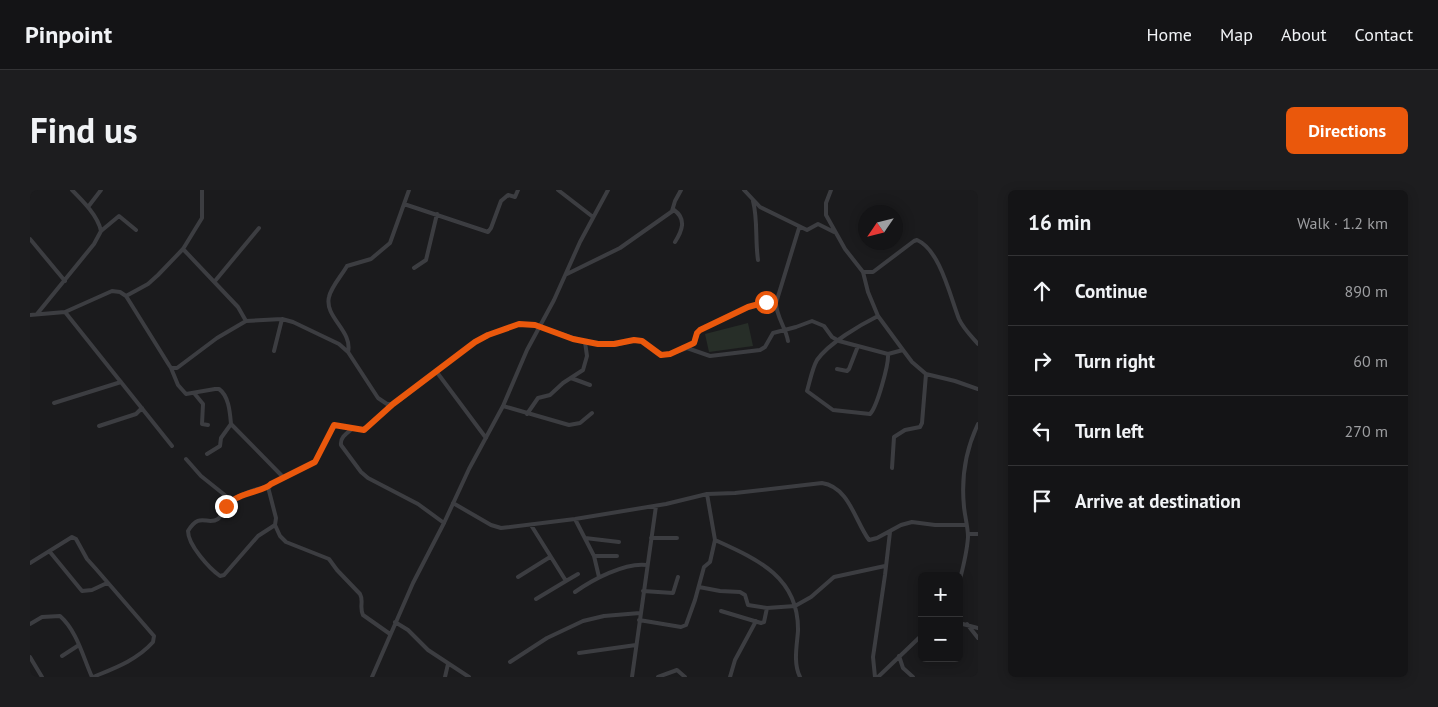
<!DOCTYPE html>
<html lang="en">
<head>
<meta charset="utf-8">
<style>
  :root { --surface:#141416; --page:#1d1d1f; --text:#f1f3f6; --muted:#9d9ea1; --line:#333335; --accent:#ea580c }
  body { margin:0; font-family:"PT Sans",sans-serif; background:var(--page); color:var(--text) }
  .controls { position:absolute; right:15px; bottom:15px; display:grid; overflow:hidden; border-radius:8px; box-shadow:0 2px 12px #0003 }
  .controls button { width:45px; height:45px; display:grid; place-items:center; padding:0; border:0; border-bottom:1px solid var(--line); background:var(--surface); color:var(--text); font:25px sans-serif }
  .compass { position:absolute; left:828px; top:15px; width:45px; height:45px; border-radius:50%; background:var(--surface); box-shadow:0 2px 12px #0003; rotate:235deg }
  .stop { position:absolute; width:15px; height:15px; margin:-11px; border:4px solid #ea580c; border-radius:50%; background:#fff }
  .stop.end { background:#ea580c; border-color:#fff; box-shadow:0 1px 5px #0008 }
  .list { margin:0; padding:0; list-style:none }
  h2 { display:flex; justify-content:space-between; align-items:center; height:65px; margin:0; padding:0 20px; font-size:21px }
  h2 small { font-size:16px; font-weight:400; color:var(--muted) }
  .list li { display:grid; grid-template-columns:32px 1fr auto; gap:15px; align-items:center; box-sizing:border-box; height:70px; padding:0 20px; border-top:1px solid var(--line) }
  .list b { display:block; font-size:19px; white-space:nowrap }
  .list em { font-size:16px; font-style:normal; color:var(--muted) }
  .icon { flex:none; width:28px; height:28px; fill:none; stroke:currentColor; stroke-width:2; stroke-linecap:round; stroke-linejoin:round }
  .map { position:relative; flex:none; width:948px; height:487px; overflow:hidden; border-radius:8px }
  header { display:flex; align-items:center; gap:30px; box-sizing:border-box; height:70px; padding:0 25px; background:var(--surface); border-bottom:1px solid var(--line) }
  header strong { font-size:24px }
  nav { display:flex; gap:28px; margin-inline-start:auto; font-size:18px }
  .intro { display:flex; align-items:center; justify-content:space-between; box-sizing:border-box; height:120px; padding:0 30px }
  h1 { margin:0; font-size:35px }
  .button { padding:12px 22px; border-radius:8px; background:var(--accent); color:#fff; font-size:18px; font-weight:700 }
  main { display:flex; gap:30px; padding:0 30px }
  aside { flex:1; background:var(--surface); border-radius:8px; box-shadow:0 2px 12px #0003 }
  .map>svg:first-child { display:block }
  .green { fill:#272e28 }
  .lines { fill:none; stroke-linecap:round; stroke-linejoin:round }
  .minor { stroke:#3c3d41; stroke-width:4 }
  .route { stroke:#ea580c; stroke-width:6 }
</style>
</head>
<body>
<header>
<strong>Pinpoint</strong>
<nav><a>Home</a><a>Map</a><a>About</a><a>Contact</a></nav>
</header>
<div class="intro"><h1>Find us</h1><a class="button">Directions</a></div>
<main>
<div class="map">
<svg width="948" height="487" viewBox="0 0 948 487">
  <rect width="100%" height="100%" fill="#1b1b1d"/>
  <path class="green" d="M718,133l5,23 -44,6 -4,-18z"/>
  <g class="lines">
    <path class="minor" d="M528,0l35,27
      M714,0l16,17 47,23 11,-6 16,8
      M801,0l-5,13v12l19,34 18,23 5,20 10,24 25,34
      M723,11c5,19 2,39 5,59
      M374,14l84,28 3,-4 10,-27 7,-6 7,2 3,-7
      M58,17l13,-17
      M642,21l3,-10 6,-11
      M71,41l18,-15 17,14
      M0,49l35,42
      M153,59l55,58 8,14
      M384,78l12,-8 11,-46
      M833,82h10l41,-31 3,-1c23,10 33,56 42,79 4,9 12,17 19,25
      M537,84l53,-26 54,-38c13,9 8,21 1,32
      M185,91l44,-53
      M96,106l22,-12 10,-9 25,-26 19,-31v-28
      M35,122l107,134
      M7,124l57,-70 7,-13c-3,-15 -18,-30 -29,-41
      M0,125l35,-3 47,-21 8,1 6,4 43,69 2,3h6l40,-30 29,-17 36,-2 11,3 46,22 9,8 30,46 9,6h6l7,-4 75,-58 24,-11 20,-7h12l54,18 30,3 19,-5 8,1 19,14 9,-1 17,-6 23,8 50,-6 5,-3 8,-14 23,-6 16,-6 12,5 8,11 7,4 49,13 15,-4 9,12 14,12 29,7 23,8
      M848,126c-18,9 -49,27 -61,44 -5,9 -7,21 -10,31l26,19 37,4c7,-7 19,-50 18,-60
      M758,151c-2,-13 -12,-25 -12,-38l23,-75
      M657,158l8,-5 2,-10 3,-3 48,-23 18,-5
      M244,161l8,-32
      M318,162c5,-21 -24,-35 -19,-55 2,-10 13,-22 18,-31l24,-7 19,-16 19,-53
      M141,178l7,17 8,9 29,-5h4c10,7 11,24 12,35l-10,14 -1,8 -13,8
      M807,179l10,2 2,-2 9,-23
      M406,181l50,67
      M541,188l19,7
      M164,203l9,11 -1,20 6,1
      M24,213l67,-21
      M473,216l66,19 11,-2 12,-10
      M497,224l11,-16 12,-3 13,-12 20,-13 4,-14 -2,-14
      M201,234l53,54
      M69,236l37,-12 6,-6
      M322,239c-5,4 -12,8 -11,16l20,27 7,6 50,26 26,19
      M156,269l15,17 30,24
      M862,278l2,-31 11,-7 15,-3 2,-4 4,-49
      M238,297c-8,0 -33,9 -39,16 -4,4 -6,12 -11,16 -11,7 -18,-8 -30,12 0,14 21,37 32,45l4,-1 34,-39 17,-11 1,-7 -8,-31 3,-3 44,-22 19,-37 30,5 29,-26
      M423,313l38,22 10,3 74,-9 91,-15 41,-10 28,-1 87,-10c27,4 33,38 47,57l8,-2 24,-13 11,-3 23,3h31
      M545,329l19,37 5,21
      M245,335l5,11 6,6 43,17 8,11 23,24c4,7 -1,13 3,21l27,19
      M501,335l35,56 12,-7
      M938,344h10
      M555,348l34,4
      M621,348h26
      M685,350c42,19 84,37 83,91 -1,14 -5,32 2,46
      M20,362l32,39 10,-1 15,-7
      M564,366h23
      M0,373l42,-26 4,2 11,20 9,10 58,67 -1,6c-16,18 -38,26 -60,35
      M488,387l32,-20
      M929,393c4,-15 8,-30 9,-46 0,-10 -3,-20 -4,-30 -3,-30 1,-56 14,-83
      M669,397l21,4 20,1 5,3 3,10 19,3 28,-2 16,-9 23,-20 51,-11
      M613,401l30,2 5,-16
      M545,402c17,-12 50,-30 72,-27
      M506,409l30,-18
      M691,421l40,12 3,-1 3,-14
      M609,430l42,7 5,-2 9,-25 9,-33 6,-5 5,-22 -8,-46
      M365,432l13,8 20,20 41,27
      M929,433l19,5
      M0,434l12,-7 18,-1c17,15 23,41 32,61
      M937,434l11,14
      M549,463l57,-8
      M32,466l17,-11
      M869,466l4,12 10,9
      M0,467l12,20
      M480,472l37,-24 36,-17 21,-5 36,-3
      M342,487l41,-94 31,-60 25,-54 34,-63 24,-56 27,-50 26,-58 28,-52
      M415,487l3,-13
      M602,487l24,-171
      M628,487l19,-7 8,7
      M700,487l5,-17 21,-39
      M845,487l-2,-20 12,-82 5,-43
      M848,487l44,-42"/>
  </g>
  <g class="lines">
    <path class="route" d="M196,316c12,-14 38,-14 45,-22l44,-22 19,-37 30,5 29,-26 82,-62 13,-7 31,-11 16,1 38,14 25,5h16l20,-4 8,1 19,14 9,-1 24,-11 3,-10 3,-3 48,-23 18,-5"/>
  </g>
</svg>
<div class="controls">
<button>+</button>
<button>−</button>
</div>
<svg class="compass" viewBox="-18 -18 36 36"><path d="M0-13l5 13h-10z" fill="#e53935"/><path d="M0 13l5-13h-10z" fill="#9d9ea1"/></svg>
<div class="stop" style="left:736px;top:112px"></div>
<div class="stop end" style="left:196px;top:316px"></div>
</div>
<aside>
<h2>16 min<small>Walk · 1.2 km</small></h2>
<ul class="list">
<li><svg class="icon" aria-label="ahead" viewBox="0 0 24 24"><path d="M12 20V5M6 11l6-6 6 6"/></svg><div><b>Continue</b></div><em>890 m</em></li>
<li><svg class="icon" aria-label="right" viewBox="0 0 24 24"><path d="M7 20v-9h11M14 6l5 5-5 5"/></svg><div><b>Turn right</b></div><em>60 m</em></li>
<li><svg class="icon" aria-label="left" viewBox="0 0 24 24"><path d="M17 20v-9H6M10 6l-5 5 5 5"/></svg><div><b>Turn left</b></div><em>270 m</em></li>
<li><svg class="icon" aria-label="arrive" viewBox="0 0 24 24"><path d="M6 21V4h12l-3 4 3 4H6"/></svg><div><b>Arrive at destination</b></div></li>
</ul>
</aside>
</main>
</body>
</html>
